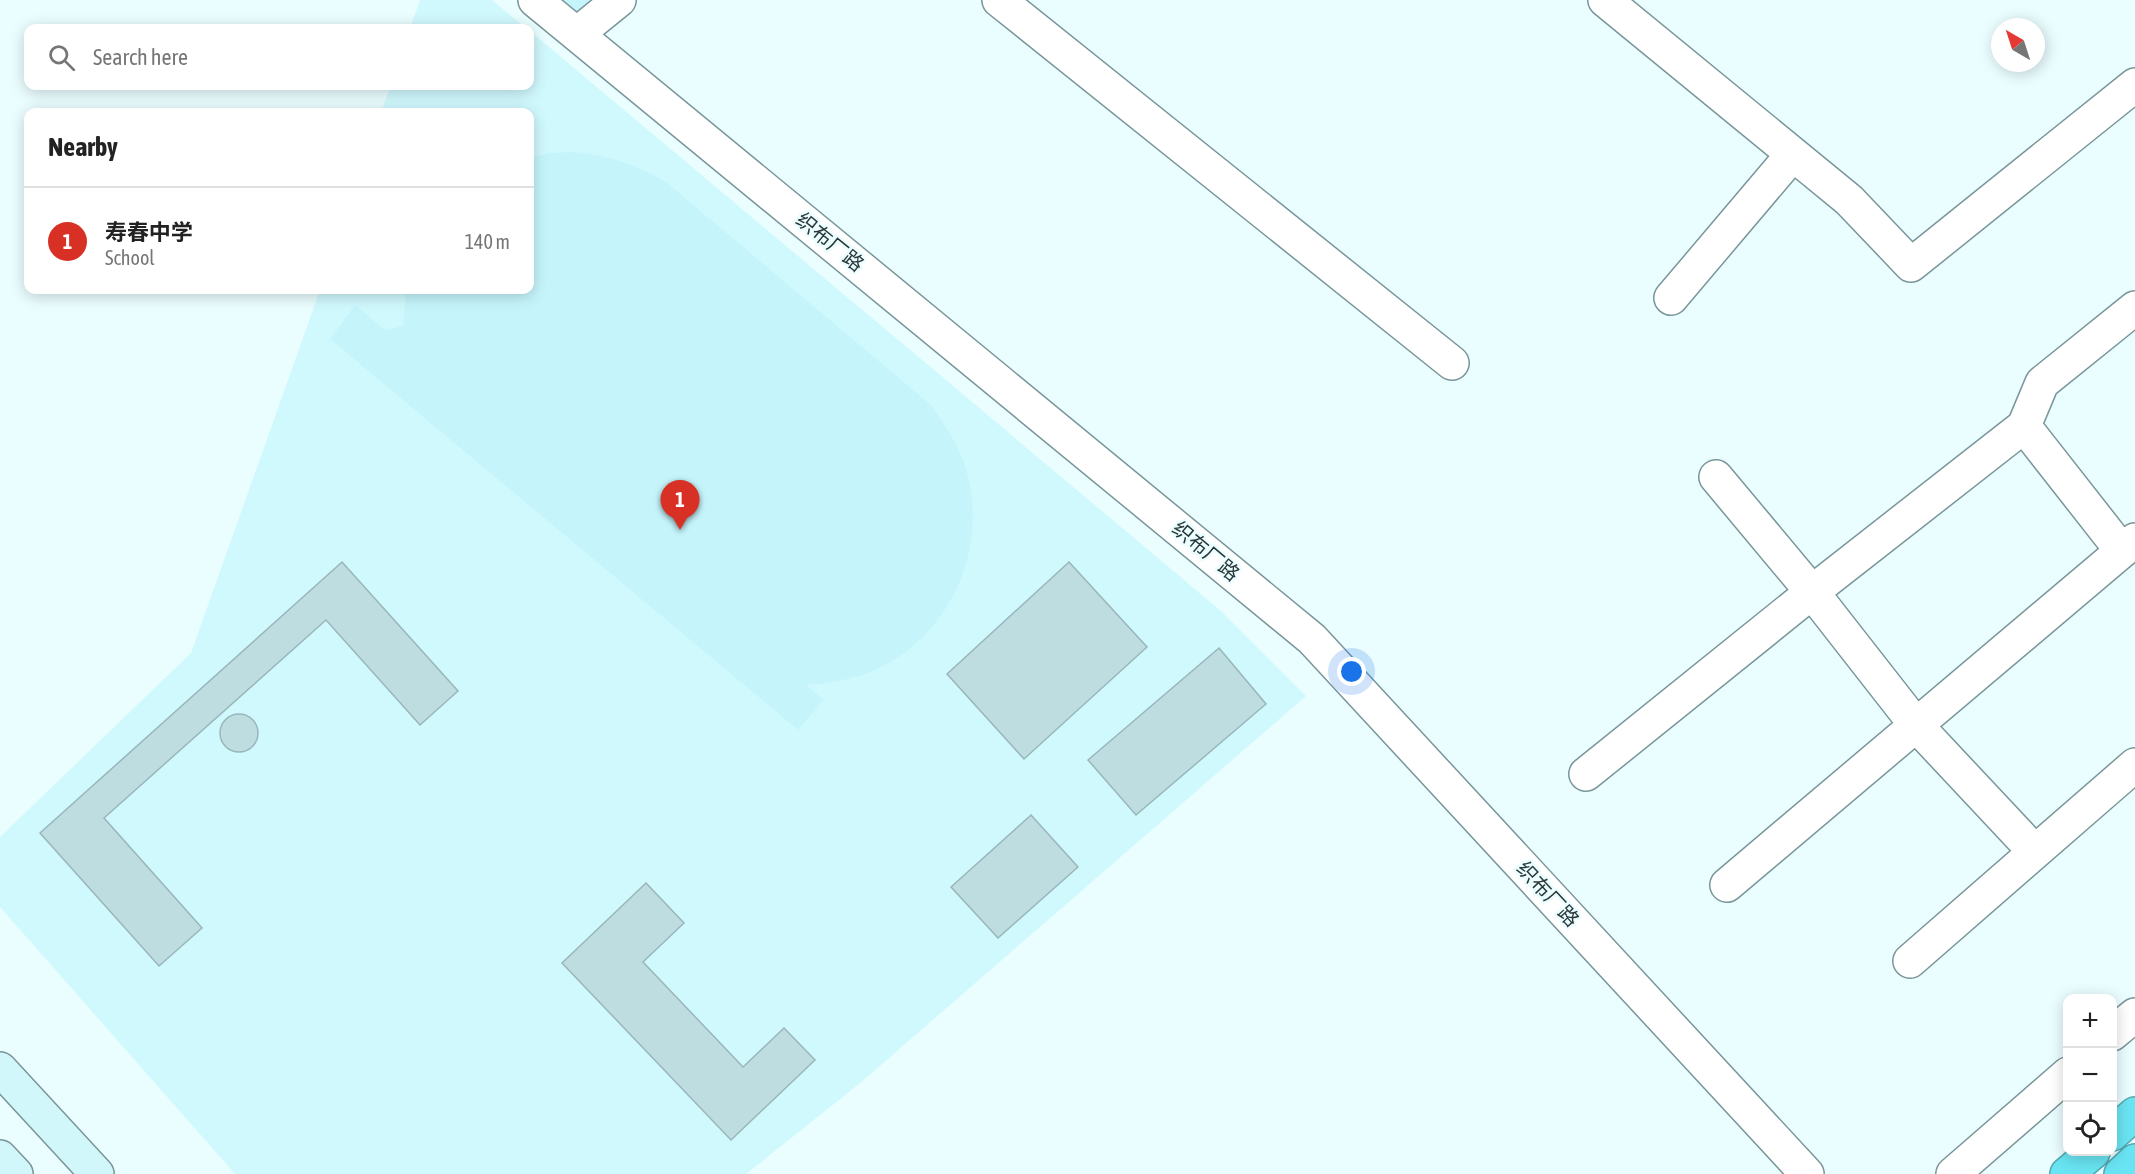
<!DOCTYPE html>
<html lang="en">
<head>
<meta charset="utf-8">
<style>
  :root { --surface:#fff; --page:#f2f2f2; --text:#222; --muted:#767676; --line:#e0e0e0; --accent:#d93025 }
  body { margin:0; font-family:"Asap Condensed","Noto Sans SC",sans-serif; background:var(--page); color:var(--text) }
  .controls { position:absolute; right:18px; bottom:18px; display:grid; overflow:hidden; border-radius:12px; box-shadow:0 3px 15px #0003 }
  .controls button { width:54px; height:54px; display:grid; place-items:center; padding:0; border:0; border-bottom:2px solid var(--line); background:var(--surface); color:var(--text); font:30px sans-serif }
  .compass { position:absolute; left:1991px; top:18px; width:54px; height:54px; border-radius:50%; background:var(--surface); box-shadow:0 3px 15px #0003; rotate:321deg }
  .you { position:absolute; left:1352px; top:672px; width:21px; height:21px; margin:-15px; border:4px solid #fff; border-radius:50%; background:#1a73e8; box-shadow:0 0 0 9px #1a73e833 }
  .badge { display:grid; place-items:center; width:39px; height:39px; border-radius:50%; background:var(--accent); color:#fff; font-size:20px; font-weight:700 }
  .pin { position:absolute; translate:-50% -50px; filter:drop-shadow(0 2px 3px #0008) }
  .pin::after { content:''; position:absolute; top:32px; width:21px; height:18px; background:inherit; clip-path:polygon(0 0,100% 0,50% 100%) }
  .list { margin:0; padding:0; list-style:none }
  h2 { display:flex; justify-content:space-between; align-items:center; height:78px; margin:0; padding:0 24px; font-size:26px }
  h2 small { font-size:20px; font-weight:400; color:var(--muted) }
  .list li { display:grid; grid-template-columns:39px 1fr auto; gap:18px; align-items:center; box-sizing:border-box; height:108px; padding:0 24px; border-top:2px solid var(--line) }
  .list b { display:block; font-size:22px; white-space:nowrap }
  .list p { margin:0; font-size:20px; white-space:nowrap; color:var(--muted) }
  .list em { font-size:20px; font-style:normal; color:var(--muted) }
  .icon { flex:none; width:33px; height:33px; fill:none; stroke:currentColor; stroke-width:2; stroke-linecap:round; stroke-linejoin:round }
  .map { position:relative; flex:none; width:2135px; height:1174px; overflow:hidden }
  .search { position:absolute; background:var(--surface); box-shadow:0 3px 15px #0003; left:24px; top:24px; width:510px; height:66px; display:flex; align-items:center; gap:15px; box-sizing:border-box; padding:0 21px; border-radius:12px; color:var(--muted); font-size:22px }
  .panel { position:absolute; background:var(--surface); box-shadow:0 3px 15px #0003; left:24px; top:108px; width:510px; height:186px; border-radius:12px }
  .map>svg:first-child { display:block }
  .built { fill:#d0f9fe }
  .green { fill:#c5f5fb }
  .building { fill:#bedde1; stroke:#99b6ba; stroke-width:1.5 }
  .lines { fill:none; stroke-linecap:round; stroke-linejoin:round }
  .street-casing { stroke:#79969a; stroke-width:36 }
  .secondary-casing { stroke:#79969a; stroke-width:36 }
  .highway-casing { stroke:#53a7b1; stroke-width:36 }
  .street { stroke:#fff; stroke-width:33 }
  .secondary { stroke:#d2f7fb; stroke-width:33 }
  .highway { stroke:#69e4f2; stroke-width:33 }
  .labels { text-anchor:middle; stroke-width:5; stroke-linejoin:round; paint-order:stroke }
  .street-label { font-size:20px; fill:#2a3638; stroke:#eafdff }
</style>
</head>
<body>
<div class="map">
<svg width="2135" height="1174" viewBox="0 0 2135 1174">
  <rect width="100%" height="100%" fill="#eafdff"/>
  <path class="built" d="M420,0h72l34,28h-116z
    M530,31l691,580 85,85 -447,388 -113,90h-511l-235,-267v-70l191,-184 129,-363h210v-178h-149l10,-26h139z"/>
  <path class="green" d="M552,0h40l-21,16z
    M573,152c35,3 63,12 93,30l265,223c14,20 28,40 35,64 24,79 -16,169 -93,202 -22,9 -43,12 -67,14l18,15 -26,30 -468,-391 25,-34 30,25 18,-4 3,-36h124v-132l19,-5z"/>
  <path class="building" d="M342,562l116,129 -38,34 -94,-105 -222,198 98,110 -43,38 -119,-133z
    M1069,562l78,85 -123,112 -77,-85z
    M1219,648l47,56 -130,111 -48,-55z
    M220 733a19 19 0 1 1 38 0a19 19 0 1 1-38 0Z
    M1031,815l47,52 -80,71 -47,-51z
    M646,883l38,40 -41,39 100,105 41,-39 31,32 -84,80 -169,-177z"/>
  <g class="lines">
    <defs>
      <path id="street" d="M535,0l777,639 495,535
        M999,0l453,363
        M1605,0l244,200 62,65 224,-180
        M577,34l42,-34
        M1671,298l122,-144
        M2024,426l98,125
        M1716,477l96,115 104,133 119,127
        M1586,774l226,-182 212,-166 18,-43 93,-75
        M1727,885l408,-345
        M1910,961l225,-196
        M2112,1034l23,-19
        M1953,1174l115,-100"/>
      <path id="secondary" d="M0,1069l97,105
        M0,1157l16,17"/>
      <path id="highway" d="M2112,1134l23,-20
        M2067,1174l26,-22
        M2121,1174l14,-13"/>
    </defs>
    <use href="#street" class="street-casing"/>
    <use href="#secondary" class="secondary-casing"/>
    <use href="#highway" class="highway-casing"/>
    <use href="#street" class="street"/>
    <use href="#secondary" class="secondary"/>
    <use href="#highway" class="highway"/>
  </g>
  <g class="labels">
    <g class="street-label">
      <text transform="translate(830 242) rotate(39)" y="7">织布厂路</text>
      <text transform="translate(1206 551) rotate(40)" y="7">织布厂路</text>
      <text transform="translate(1548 894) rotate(47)" y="7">织布厂路</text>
    </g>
  </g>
</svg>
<div class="controls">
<button>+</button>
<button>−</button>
<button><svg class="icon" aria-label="locate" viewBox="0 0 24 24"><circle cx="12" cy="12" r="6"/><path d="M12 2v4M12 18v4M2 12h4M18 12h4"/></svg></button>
</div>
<svg class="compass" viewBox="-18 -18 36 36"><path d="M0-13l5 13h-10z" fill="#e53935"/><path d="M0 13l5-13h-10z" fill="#767676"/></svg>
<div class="you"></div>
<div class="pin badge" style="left:680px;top:530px">1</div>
<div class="search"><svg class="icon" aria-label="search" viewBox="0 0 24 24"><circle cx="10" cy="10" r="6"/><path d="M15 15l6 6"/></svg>Search here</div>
<section class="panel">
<h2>Nearby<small></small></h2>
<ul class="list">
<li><span class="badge">1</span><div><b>寿春中学</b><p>School</p></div><em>140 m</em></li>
</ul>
</section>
</div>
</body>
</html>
